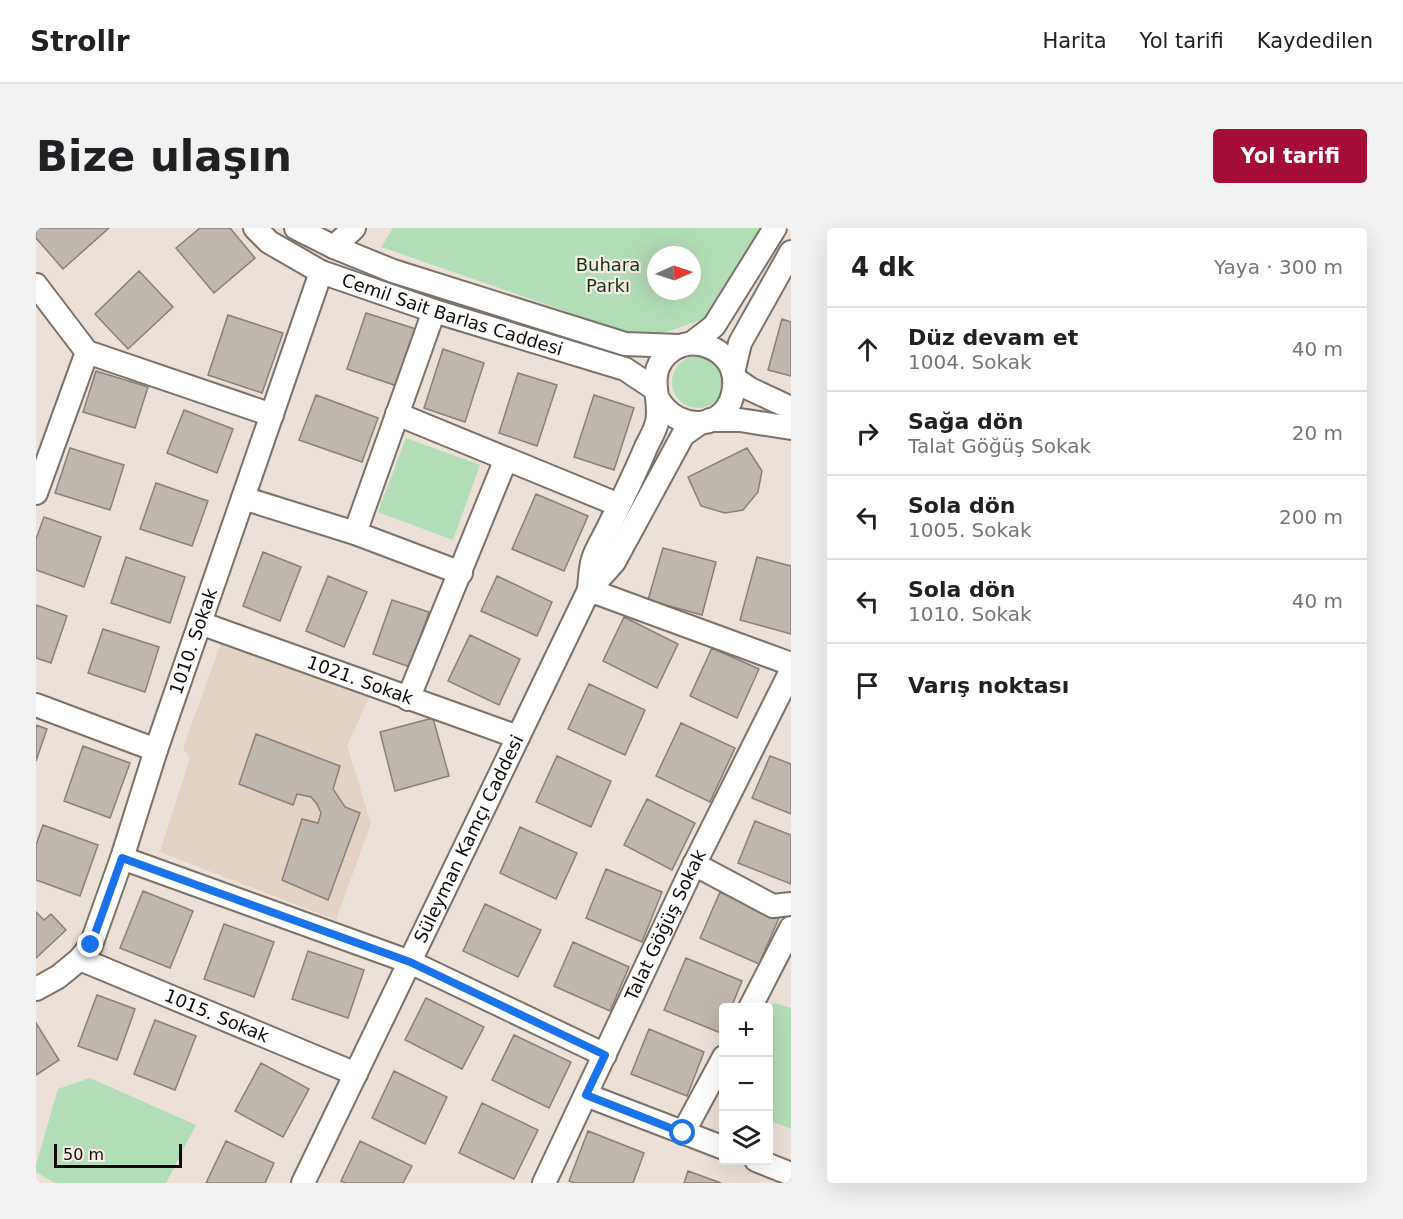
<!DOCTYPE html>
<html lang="tr">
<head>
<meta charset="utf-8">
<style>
  :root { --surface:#fff; --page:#f2f2f2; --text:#202124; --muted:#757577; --line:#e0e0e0; --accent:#a60c38 }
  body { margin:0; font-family:"DejaVu Sans",sans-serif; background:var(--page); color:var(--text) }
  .controls { position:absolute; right:18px; bottom:18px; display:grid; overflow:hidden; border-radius:6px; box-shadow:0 6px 24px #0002 }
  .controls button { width:54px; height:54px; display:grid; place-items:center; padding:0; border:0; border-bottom:2px solid var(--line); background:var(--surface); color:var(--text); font:30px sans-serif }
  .compass { position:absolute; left:611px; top:18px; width:54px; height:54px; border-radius:50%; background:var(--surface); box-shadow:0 6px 24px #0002; rotate:87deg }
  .scale { position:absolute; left:18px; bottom:15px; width:128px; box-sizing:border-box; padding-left:6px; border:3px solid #100d09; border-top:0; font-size:16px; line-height:21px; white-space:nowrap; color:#100d09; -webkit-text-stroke:4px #f8eee5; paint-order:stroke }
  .stop { position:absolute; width:18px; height:18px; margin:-14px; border:4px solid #1a73e8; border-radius:50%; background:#fff }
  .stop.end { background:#1a73e8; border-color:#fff; box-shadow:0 2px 6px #0008 }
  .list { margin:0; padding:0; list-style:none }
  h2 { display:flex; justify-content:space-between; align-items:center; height:78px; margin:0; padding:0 24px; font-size:26px }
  h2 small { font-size:20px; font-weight:400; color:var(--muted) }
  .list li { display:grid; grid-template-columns:39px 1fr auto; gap:18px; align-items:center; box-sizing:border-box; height:84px; padding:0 24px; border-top:2px solid var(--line) }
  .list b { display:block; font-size:22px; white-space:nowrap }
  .list p { margin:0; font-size:20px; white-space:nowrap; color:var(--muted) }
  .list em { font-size:20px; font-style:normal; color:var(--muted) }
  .icon { flex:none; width:33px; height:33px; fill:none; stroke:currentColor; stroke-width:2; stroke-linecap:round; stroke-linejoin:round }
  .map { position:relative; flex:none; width:755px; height:955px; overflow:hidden; border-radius:6px }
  header { display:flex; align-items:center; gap:36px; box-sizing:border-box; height:84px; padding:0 30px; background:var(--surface); border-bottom:2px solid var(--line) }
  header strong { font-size:28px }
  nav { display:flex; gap:33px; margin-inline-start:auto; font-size:21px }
  .intro { display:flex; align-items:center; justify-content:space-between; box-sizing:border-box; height:144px; padding:0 36px }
  h1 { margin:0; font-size:42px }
  .button { padding:15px 27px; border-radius:6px; background:var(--accent); color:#fff; font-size:21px; font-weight:700 }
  main { display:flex; gap:36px; padding:0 36px }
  aside { flex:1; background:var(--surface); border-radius:6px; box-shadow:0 6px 24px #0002 }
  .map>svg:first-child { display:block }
  .built { fill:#e2d3c4 }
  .green { fill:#b2deb5; fill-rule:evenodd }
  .building { fill:#bfb6ad; stroke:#887f77; stroke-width:1.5 }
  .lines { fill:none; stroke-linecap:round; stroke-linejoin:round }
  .minor-casing { stroke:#7a7269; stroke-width:26 }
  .minor { stroke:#fff; stroke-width:22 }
  .route { stroke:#1a73e8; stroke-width:8 }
  .labels { text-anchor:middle; stroke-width:4.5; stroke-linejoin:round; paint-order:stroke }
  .park-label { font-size:18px; fill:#0f3516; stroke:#f8eee5 }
  .street-label { font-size:18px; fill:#100d09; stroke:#f8eee5 }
</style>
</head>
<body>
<header>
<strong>Strollr</strong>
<nav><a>Harita</a><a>Yol tarifi</a><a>Kaydedilen</a></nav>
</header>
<div class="intro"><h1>Bize ulaşın</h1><a class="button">Yol tarifi</a></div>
<main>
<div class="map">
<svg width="755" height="955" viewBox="0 0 755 955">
  <rect width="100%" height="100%" fill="#ebe1d8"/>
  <path class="built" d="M185,415l149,52 -23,51 24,77 -35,97 -176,-68 30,-94 -7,-10z"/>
  <path class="green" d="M357,0h373l-57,89 -63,22 -265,-92zM620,27h36v36h-36z
    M636 154a26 26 0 1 1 52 0a26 26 0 1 1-52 0Z
    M370,210l74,27 -27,75 -75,-28z
    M738,775l17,5v121l-22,-9 -1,-108z
    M54,850l106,47 -30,58h-111l-19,-11v-7l22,-76z"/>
  <path class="building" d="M0,0h73l-46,41 -27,-31z
    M164,0h30l25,30 -41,35 -38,-45z
    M103,43l34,36 -45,42 -33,-35z
    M330,85l50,16 -19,57 -50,-17z
    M192,87l55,18 -21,60 -54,-18z
    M746,91l9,3v54l-23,-6z
    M407,121l41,14 -19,59 -41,-14z
    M60,143l52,16 -13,41 -52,-16z
    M482,145l39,12 -20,61 -38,-13z
    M280,167l62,23 -16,44 -63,-22z
    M558,167l40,13 -20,62 -40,-13z
    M148,182l49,19 -16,44 -50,-20z
    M34,220l54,17 -14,45 -55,-17z
    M711,220l15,23 -4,21 -15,18 -18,3 -24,-7 -13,-29z
    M120,255l52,18 -16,45 -52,-17z
    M500,266l52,22 -24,55 -52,-22z
    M8,289l57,20 -17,50 -48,-17v-31z
    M627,320l53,14 -14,53 -54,-15z
    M227,324l38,15 -21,54 -37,-15z
    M90,329l59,20 -15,46 -59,-20z
    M721,329l34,9v68l-51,-14z
    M292,348l39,16 -23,55 -38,-16z
    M461,348l55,26 -15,34 -56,-25z
    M356,372l37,12 -19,55 -37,-13z
    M0,377l31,11 -16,47 -15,-5z
    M588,389l54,27 -21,44 -54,-27z
    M67,401l56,18 -14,45 -57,-19z
    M434,407l50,24 -21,46 -51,-24z
    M676,420l47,21 -22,49 -47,-22z
    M553,456l56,26 -20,45 -57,-26z
    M397,490l16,58 -54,15 -15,-59z
    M645,495l54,25 -25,54 -54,-26z
    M0,497l11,4 -11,32z
    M220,506l84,32 -7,23 12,18 15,6 -32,87 -46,-20 20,-61 16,4 3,-10 -4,-9 -6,-7 -14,-3 -4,11 -54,-21z
    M47,518l47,17 -20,55 -46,-17z
    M521,528l54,25 -20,46 -55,-25z
    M734,528l21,8v50l-39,-16z
    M611,571l48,24 -23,47 -48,-25z
    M719,593l36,14v49l-53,-21z
    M7,597l55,20 -18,51 -44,-16v-35z
    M484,599l57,26 -21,46 -56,-26z
    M570,641l56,23 -20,50 -56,-24z
    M107,663l50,20 -23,57 -50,-20z
    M684,664l59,26 -20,46 -59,-26z
    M449,676l56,26 -23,47 -55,-26z
    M0,684l8,8 7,-6 15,16 -30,28z
    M188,696l50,18 -20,55 -50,-18z
    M537,714l56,25 -19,44 -56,-25z
    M272,723l56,19 -16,48 -56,-19z
    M650,730l56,23 -11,27h-7v19l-3,6 -57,-23z
    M61,767l38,14 -18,51 -39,-14z
    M390,770l58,29 -22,42 -57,-29z
    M119,792l41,16 -21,54 -41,-16z
    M0,795l23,37 -23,15z
    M613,801l55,23 -17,44 -56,-22z
    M478,807l57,27 -22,46 -57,-28z
    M225,835l48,26 -26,48 -48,-26z
    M358,843l53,26 -22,47 -53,-26z
    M446,875l56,27 -24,49 -55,-26z
    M552,903l56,22 -11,30h-58l-6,-2z
    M190,913l48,22 -9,20h-59z
    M324,913l52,25 -9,17h-57l-5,-2z
    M652,943l33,12h-37z"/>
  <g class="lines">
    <defs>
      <g id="minor">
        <path id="s1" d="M219,0l14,14 52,30 113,39 191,58 30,20"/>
        <path d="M260,0l38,19 59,24 232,73 54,2"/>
        <path d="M298,19l20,-19"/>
        <path d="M0,57l51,67 185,63"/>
        <path d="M656,115l22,-17 61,-98"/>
        <path d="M697,145l7,-30 51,-91"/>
        <path d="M698,150l16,11 41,19"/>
        <path d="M361,186l222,91"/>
        <path d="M674,192h30l51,8"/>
        <path d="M0,265l51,-141"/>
        <path d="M207,270l112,35 106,40"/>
        <path d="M319,305l79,-222"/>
        <path d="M553,362c1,-10 1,-22 4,-31 4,-12 11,-22 16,-33 13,-26 26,-52 37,-79 4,-8 9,-16 11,-25 5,-22 -9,-42 5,-62 23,-33 77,-12 72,27 -4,44 -56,47 -76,12"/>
        <path d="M553,362l202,74"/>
        <path id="s2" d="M164,395l318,114"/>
        <path d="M372,471l98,-240"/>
        <path d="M0,477l120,45"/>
        <path d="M86,630l288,104 195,93"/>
        <path d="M658,636l79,42 18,-2"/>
        <path id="s3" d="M44,731l276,115"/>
        <path id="s4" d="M0,761l22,-12 22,-18 11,-14 31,-87 34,-108 165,-478"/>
        <path d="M714,780l41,-80"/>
        <path d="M550,867l138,53"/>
        <path d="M647,905l41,-76"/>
        <path d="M720,932l35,14"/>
        <path id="s5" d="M267,955l286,-593 25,-28 69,-127 17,-12"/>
        <path id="s6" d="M508,955l145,-308 102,-204"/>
      </g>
    </defs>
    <use href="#minor" class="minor-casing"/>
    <use href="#minor" class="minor"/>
  </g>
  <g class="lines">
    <path class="route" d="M55,717l31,-87 288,104 195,93 -19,40 97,38"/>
  </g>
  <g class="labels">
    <g class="park-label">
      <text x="572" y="43">Buhara<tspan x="572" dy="21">Parkı</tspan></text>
    </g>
    <g class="street-label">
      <text dy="6" stroke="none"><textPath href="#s1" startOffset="218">Cemil Sait Barlas Caddesi</textPath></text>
      <text dy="6" stroke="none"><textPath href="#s4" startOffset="392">1010. Sokak</textPath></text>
      <text dy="6" stroke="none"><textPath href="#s2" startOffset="170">1021. Sokak</textPath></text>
      <text dy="6" stroke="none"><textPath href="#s5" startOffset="382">Süleyman Kamçı Caddesi</textPath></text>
      <text dy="6" stroke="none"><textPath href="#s6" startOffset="285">Talat Göğüş Sokak</textPath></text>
      <text dy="6" stroke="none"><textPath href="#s3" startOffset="148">1015. Sokak</textPath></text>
    </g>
  </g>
</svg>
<div class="controls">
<button>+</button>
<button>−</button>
<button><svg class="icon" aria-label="layers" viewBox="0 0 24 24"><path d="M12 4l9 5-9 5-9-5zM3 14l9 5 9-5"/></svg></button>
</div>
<svg class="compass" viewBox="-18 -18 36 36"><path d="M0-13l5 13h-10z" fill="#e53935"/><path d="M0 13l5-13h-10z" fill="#757577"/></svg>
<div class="scale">50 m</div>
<div class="stop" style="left:647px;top:905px"></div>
<div class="stop end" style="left:55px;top:717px"></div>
</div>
<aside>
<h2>4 dk<small>Yaya · 300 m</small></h2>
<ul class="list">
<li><svg class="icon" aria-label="ahead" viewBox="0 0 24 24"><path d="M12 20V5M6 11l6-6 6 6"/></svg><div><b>Düz devam et</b><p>1004. Sokak</p></div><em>40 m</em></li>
<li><svg class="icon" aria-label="right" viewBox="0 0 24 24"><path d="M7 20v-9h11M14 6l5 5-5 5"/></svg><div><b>Sağa dön</b><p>Talat Göğüş Sokak</p></div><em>20 m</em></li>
<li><svg class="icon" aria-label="left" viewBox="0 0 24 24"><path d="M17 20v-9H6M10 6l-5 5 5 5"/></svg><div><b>Sola dön</b><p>1005. Sokak</p></div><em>200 m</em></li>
<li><svg class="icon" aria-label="left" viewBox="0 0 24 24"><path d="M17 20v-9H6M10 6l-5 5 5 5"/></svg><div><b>Sola dön</b><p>1010. Sokak</p></div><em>40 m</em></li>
<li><svg class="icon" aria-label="arrive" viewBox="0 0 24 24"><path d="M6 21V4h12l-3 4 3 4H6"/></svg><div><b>Varış noktası</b></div></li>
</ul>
</aside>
</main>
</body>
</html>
